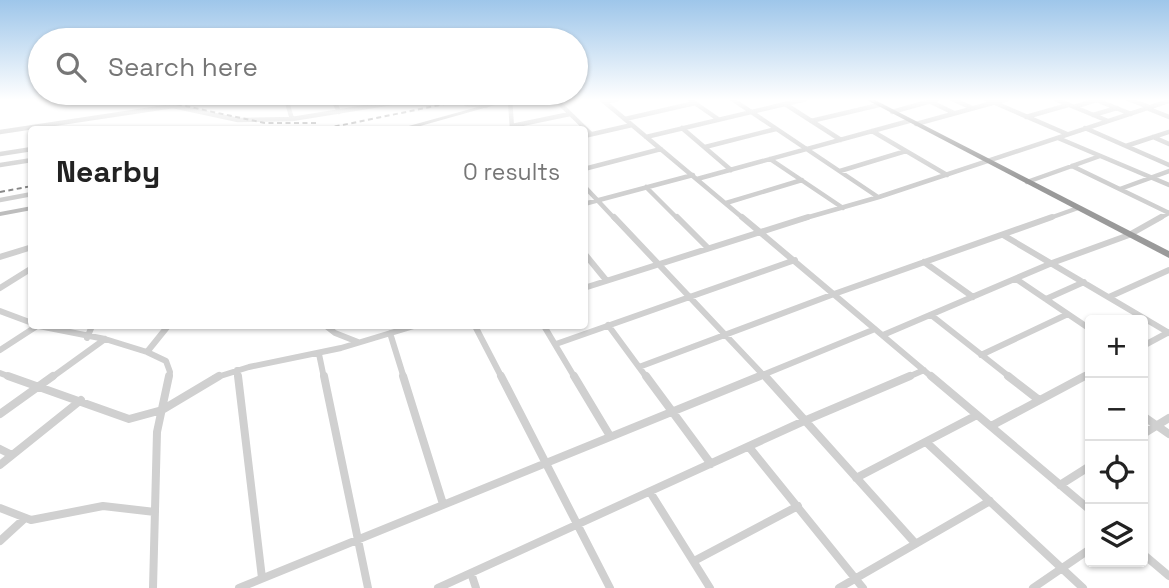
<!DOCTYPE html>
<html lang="en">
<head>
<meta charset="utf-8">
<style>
  :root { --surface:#fff; --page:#f6f6f6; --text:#222; --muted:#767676; --line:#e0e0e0 }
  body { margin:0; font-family:"Space Grotesk",sans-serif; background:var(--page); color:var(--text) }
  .controls { position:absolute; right:21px; bottom:21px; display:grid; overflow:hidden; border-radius:7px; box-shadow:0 2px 5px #0004 }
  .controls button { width:63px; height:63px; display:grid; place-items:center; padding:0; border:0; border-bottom:2px solid var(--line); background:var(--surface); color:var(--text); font:35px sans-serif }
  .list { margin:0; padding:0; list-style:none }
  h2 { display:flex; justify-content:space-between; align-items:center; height:91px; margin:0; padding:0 28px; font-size:30px }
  h2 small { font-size:23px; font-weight:400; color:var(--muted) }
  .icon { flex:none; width:38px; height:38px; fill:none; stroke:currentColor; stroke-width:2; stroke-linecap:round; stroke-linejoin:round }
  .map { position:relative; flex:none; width:1169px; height:588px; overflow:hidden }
  .search { position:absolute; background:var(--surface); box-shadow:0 2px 5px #0004; left:28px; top:28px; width:560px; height:77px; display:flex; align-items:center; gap:18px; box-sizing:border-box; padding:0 24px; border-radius:38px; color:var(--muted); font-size:26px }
  .panel { position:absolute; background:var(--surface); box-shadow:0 2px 5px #0004; left:28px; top:126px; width:560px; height:203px; border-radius:7px }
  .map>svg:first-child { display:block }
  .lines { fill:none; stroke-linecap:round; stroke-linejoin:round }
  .street-far2 { stroke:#d0d0d0; stroke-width:4.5 }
  .street-far1 { stroke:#d0d0d0; stroke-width:6 }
  .street { stroke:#d0d0d0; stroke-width:8 }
  .secondary { fill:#bdbdbd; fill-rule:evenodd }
  .highway { fill:#9a9a9a; fill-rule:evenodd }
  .rail { stroke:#888; stroke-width:2; stroke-dasharray:5 3.5; stroke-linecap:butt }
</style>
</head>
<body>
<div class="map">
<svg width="1169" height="588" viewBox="0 0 1169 588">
  <rect width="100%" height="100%" fill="#fff"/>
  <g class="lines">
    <path class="street-far2" d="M286,99l6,20 124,-20
      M333,99l6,13
      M459,99l7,5 20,2
      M555,99l36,35
      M601,99l143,120
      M689,99l29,20
      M732,99l146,98
      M952,99l20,9
      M986,99l81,35
      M1055,99l53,22
      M1094,99l37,15
      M1128,99l21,8
      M510,100l2,28
      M929,101l25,12
      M604,102l14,-3
      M785,104l56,36
      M174,106l14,-7
      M1074,107l25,-8
      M1149,109l20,8
      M892,112l46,-13
      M1093,115l24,-7
      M1026,117l42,-12
      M625,119l70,-16
      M811,121l68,-16
      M916,124l91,-25
      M512,126l58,-12
      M682,128l49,42
      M1085,128l84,37
      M872,131l75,44
      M0,132l173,-26 65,14 54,-1
      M584,136l48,-11
      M646,137l160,-38
      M1153,137l16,7
      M1058,138l111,47
      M1126,146l43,-14
      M705,147l71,-18
      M0,154l32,-5
      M770,159l73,49
      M0,165l32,-5
      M1072,166l97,47
      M584,169l77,-20
      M840,171l66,-20
      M697,179l212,-58
      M1027,182l73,-26
      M584,186l31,33
      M646,187l32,32
      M1120,189l49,-18
      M0,200l32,-6
      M726,203l76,-23
      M584,204l109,-29
      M802,219l77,-22 290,-96
      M1047,219l31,-11
      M1158,219l11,-6"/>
    <path class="street-far1" d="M614,217l152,161
      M677,217l31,31
      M742,217l191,161
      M1003,235l166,98
      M584,253l22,27
      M0,257l32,-10
      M924,262l49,35
      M1016,279l74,50
      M0,288l32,-20
      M584,288l224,-71
      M1109,297l60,-27
      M1046,299l38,-17
      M0,311l32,12
      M931,315l80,63
      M608,325l39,53
      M39,326l66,13 42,13
      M168,326l-21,26 19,9 4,11 -1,6
      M326,326l9,7 23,9
      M475,326l27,52
      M544,326l31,52
      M390,333l14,45
      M883,335l169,-72 77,-28 32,-18
      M87,338l5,-12
      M556,344l239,-84
      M1143,346l26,-14
      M0,350l37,-24
      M319,354l5,24
      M981,355l87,-41
      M639,367l195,-73 218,-77
      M237,370l1,8
      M0,373l13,5
      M51,378l54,-39
      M214,378l35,-11 92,-19 73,-22
      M755,378l120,-49
      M906,378l18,-8
      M1081,378l9,-5"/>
    <path class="street" d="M8,376l121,43 33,-9 57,-34
      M238,376l24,202
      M324,376l44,212
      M403,376l40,128
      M501,376l109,212
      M574,376l36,60
      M646,376l65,88
      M765,376l150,167
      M931,376l159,134
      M1008,376l31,24
      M0,414l53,-38
      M1143,416l26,18
      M991,426l94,-50
      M1143,434l26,-16
      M926,442l157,146
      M749,447l114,141
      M0,449l12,6
      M0,465l81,-65
      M856,478l121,-63
      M1060,485l30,-19
      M650,492l60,96
      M0,508l31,12 72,-14 52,6
      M0,541l24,-22
      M1143,554l26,22
      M694,561l104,-55
      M471,573l5,15
      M153,588l4,-156 12,-56
      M239,588l521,-212
      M438,588l366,-167 106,-45
      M839,588l151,-87
      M1033,588l57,-39"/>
    <path class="secondary" d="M507,99h9l-110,31h-12z
      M32,206v4l-32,6v-4z"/>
    <path class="highway" d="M865,99h8l296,152v7z"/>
    <path class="rail" d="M152,99l113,24h53
      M318,130l151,-31
      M0,192l32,-6"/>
  </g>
  <linearGradient id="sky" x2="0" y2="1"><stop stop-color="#9ec6ea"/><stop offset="0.55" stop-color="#fff"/><stop offset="1" stop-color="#fff" stop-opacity="0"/></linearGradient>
  <rect width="1169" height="181" fill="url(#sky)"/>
</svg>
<div class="controls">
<button>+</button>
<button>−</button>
<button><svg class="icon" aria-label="locate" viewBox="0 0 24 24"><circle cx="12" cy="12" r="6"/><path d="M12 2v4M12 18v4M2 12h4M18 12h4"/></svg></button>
<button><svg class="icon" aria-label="layers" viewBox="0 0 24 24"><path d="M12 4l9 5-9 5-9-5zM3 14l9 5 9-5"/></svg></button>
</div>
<div class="search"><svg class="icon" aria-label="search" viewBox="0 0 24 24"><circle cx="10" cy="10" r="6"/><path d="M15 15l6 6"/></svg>Search here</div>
<section class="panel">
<h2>Nearby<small>0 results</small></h2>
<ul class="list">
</ul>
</section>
</div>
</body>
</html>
